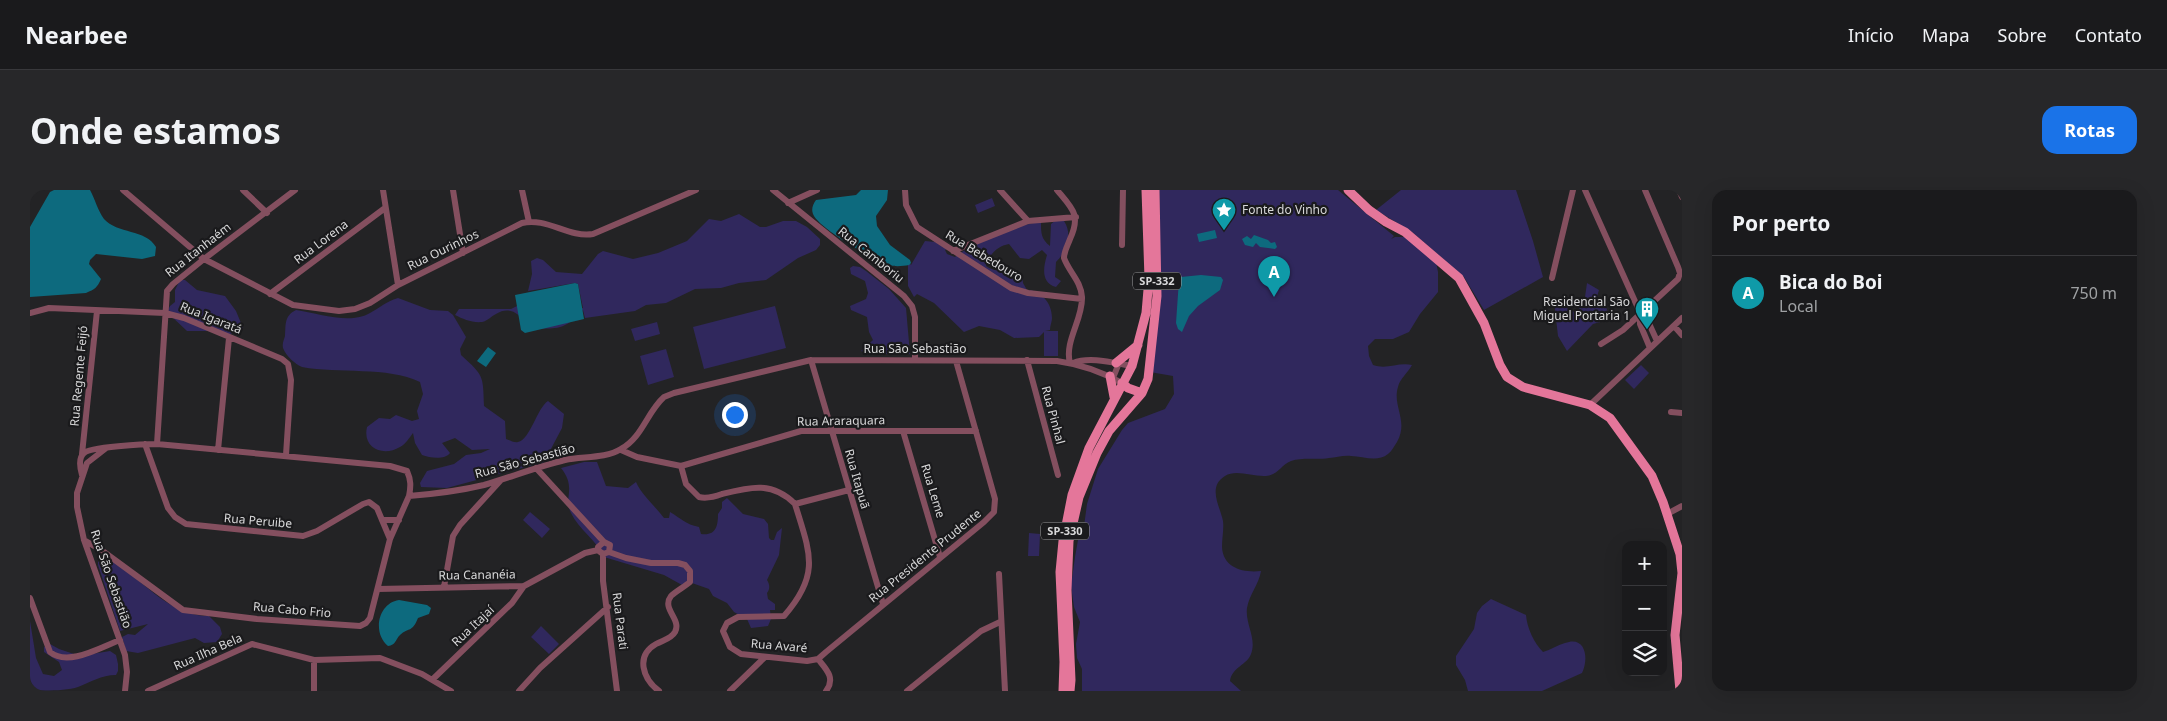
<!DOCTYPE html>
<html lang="pt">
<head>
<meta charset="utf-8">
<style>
  :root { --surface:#1a1a1c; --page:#272729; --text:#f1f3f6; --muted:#9fa1a3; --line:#38383b; --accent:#1a73e8 }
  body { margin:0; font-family:"Noto Sans",sans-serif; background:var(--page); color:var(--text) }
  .controls { position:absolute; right:15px; bottom:15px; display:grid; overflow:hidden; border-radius:10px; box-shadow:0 5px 20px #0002 }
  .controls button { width:45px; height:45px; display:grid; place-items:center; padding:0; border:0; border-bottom:1px solid var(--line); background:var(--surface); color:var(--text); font:25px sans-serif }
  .you { position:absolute; left:704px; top:224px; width:18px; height:18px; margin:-12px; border:4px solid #fff; border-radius:50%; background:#1a73e8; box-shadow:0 0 0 8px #1a73e833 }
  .badge { display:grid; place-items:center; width:32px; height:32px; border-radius:50%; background:var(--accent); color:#fff; font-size:16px; font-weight:700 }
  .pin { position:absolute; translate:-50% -41px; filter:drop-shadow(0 1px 2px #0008) }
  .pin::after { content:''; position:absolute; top:26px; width:18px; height:15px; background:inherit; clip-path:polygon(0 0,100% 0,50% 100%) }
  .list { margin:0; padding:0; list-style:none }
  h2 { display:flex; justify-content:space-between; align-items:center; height:65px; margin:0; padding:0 20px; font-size:21px }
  h2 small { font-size:16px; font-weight:400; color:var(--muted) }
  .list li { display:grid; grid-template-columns:32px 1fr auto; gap:15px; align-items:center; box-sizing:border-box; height:75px; padding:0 20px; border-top:1px solid var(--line) }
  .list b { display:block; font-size:19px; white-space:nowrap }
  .list p { margin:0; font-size:16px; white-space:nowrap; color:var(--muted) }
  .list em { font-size:16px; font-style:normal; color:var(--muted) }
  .icon { flex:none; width:28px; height:28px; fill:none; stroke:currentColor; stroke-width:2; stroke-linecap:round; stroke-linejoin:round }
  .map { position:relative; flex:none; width:1652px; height:501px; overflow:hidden; border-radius:15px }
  header { display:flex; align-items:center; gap:30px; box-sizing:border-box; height:70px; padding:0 25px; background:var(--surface); border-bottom:1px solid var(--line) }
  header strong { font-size:24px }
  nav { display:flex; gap:28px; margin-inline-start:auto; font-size:18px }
  .intro { display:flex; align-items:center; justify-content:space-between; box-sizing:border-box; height:120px; padding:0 30px }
  h1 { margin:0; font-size:35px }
  .button { padding:12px 22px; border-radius:15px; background:var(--accent); color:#fff; font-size:18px; font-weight:700 }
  main { display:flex; gap:30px; padding:0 30px }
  aside { flex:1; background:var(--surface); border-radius:15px; box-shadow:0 5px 20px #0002 }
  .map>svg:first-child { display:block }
  .green { fill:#30285d }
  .water { fill:#0d6a7e }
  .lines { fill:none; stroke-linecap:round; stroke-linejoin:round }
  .minor { stroke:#844f5f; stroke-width:6 }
  .major { stroke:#e4769a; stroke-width:9 }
  .labels { text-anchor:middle; stroke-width:4.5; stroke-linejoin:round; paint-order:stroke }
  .shield { fill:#1a1a1c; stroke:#9f9fa0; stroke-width:1 }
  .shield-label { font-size:11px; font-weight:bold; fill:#d8d8d9 }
  .poi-label { font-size:12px; fill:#d8d8d9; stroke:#1a1a1c; text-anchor:start }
  .street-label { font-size:12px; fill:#d8d8d9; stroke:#1a1a1c }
</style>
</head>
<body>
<header>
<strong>Nearbee</strong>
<nav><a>Início</a><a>Mapa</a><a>Sobre</a><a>Contato</a></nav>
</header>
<div class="intro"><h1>Onde estamos</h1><a class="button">Rotas</a></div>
<main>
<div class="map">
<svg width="1652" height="501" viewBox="0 0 1652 501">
  <rect width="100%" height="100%" fill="#232325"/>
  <path class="green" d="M1129,0h179l56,46 -3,3 4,-2h10l31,25 2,10v20l-18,22 -11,18 -16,7h-18l-7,7 1,10 4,9c14,5 25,-3 39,0 -4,8 -12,13 -14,22 -6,19 11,34 -1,55 -3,4 -5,9 -9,12 -11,9 -25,2 -37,2 -8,-1 -15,2 -22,2 -12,2 -27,-1 -38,3 -10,4 -13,14 -25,15 -13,1 -30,-7 -41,0 -18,11 -5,30 -2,45 1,8 -1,17 -1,26 1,21 21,26 39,24 -2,13 -12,24 -14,37 -2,16 10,30 4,46 -4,11 -19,13 -21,27l11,10h-159v-22l-5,-11 -1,-14 4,-22 -6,-15 -3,-21 4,-29 3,-17 5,-6 4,-30 11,-35 24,-39 6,-7 37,-14 9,-15 -1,-18 -23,-4 10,-132z
    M1371,0h115l17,51 10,36 -59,33 -20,-33 -52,-45 -36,-22z
    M962,8l3,8 -17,7 -3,-8z
    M709,24l21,13h6l17,-6h13l11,6 13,12v6l-4,5 -18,8 -32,22 -27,3 -18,5 -26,1 -29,14 -20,2 -11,6 -50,7 -2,-8c-5,5 -11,12 -18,15 -13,7 -28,0 -42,7l2,-7c-5,-12 -16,-19 -29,-11 -5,2 -8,7 -14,8 -10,1 -19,-3 -27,-7l4,-6h52l22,-11 50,10 -5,-24 -3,-1 -47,8 4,-17 -1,-13 6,-3 6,2 13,12 26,2 16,-20 5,-3 30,8 25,-6 29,-12 22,-22 12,2z
    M1027,29l7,2c9,14 3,30 -8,41l-1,15 6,4 -5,6c-15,-4 -13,-19 -9,-32l-5,-5 -13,9 -9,-1 -11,-14c-12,2 -20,11 -23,22 12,9 22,0 36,8l1,9 4,7c14,0 25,13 25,28 0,4 -2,7 -2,12l-5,1h13v25h-14v-24l-5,5 -25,1 -14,-8 -21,-4 -15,6 -30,-29 -17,-9 -3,3 -6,-11v-25l3,4 14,-24 10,1 12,7 -2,1 2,4 8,3c20,-16 60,-32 86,-35 0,11 0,17 9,24l1,-22z
    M823,76l7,1 6,4 23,18 17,19 4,46h-40l-9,-3 12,-11 -4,-8 -2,-15 -16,-7 -1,-4 16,-7 2,-6 -3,-12 -14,-7 -1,-6z
    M150,90h5l12,10 28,6 11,15 7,17 -17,8 -18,-5h-21l-17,-16 -2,-5 2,-4 5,-4v-12z
    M1557,93l12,7 -4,13 10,2 6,14 -18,5 -26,27 -9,-15 -4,-35 20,11 4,-1 7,-14z
    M368,108l32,12 18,1 5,4 13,22 -6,12 1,6c23,21 22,20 23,51l21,15 1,18c4,1 8,4 12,3 12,-2 19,-34 30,-41l16,13 -2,14 -18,34 -97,26 -26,-1 -1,-4 7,-12 27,-7 12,-9 15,-2 9,-4 -18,1 -17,-12 -13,5 8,10c-5,7 -20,5 -28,2l-7,-12 -2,-10c-4,5 -7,11 -13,14 -16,10 -38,2 -33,-20l12,-9 11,1 6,-4 16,6 7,-2 -2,-8 6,-17 -3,-12c-33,-16 -81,-8 -118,-15 -7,-3 -16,-11 -19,-19 -1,-5 1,-8 2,-12 1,-12 -1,-20 11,-26 22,3 54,15 74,3 11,-6 15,-11 28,-15z
    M745,116l11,42 -82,21 -11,-42z
    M627,132l3,12 -25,7 -4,-12z
    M636,159l8,28 -26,8 -8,-29z
    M1611,175l8,8 -15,16 -9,-9z
    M554,272h13l9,24 22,2 8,-6c5,12 19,24 28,36h5l1,-6c12,7 15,12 29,15l2,7c15,2 17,-8 17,-20l4,-6v-6l5,-4 16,16 21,5 4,5 1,14 2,2h3l3,-8 5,-4 -3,27 -12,25c3,5 3,9 0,13l1,6 7,5v6h-5l1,9 -3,7 -17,2 -4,-9 -13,-7 -7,-9 -14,-7 -4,-7 -17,-6 -3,-3 -7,5 -18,-10 -60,-18c-8,-18 -25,-27 -33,-44 -8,-16 6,-25 -10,-45z
    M500,322l20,17 -8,9 -19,-18z
    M999,343l11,1 -1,22h-11z
    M75,368c8,1 16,9 23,14 25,20 48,44 81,44l11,11 2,7 -5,8 -13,1 -9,-5 -57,15 -12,-2 -4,-14 6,-3 7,1 13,-11 -28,7 -22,-66v-3z
    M1461,409l35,16c1,13 8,28 17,37 8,-2 14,-7 22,-9 21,-8 24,16 17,30l-40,18h-74l-3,-11 -9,-15v-9l18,-27 3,-16 5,-7z
    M0,431l6,37 7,16 11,2 8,-6 -3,-8 -15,-10v-5l6,-3 9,5 21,7 30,-5 6,4 2,9v7l-2,4c-15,0 -25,7 -38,12 -12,4 -36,4 -48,3z
    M511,436l18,18 -10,10 -18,-17z"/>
  <path class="water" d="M24,0h36c5,9 8,21 14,29 13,15 42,10 52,28l-1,9 -13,3 -46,-5 -6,6 -1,4 12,15c-4,9 -6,10 -15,14l-56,4v-70l20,-35z
    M831,0h27l-1,10 -11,16 1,10 13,19 20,15 1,3 -2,2c-6,1 -14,2 -19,0 -15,-4 -72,-37 -77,-51 -2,-5 0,-10 3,-14l40,-5z
    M1185,40l2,8 -18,4 -2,-8z
    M1217,46l4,3 3,-4 14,5 3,3 4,-1 2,5 -2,2 -15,-2 -4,-4 -3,4 -8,-2 -3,-6z
    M1171,85l20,2 2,3 -3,10 -22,16 -9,10 -7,16 -4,-3 -2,-6 3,-43 2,-3z
    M545,93l3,1 6,35 -59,14 -4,-3 -6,-35z
    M458,157l8,6 -10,14 -9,-6z
    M369,410l28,5 4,3 -2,6 -11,4c-6,15 -9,9 -18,17 -5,5 -4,10 -12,11 -16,-13 -10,-43 11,-46z"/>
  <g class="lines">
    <path class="minor" d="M93,0l81,69 89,46 46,6 16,-2 15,-6 28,-18 124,-62c25,-6 46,15 71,11l103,-44
      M213,0l24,23
      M353,0l15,95
      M423,0l10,63
      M492,0l7,32
      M743,0l131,106 8,10 3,11v43
      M875,0l1,15 11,22 94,61 17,5 54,6
      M970,0l28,31
      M1027,0c16,19 24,25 13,49 -2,6 -6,12 -6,19 5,14 17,23 18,39 1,22 -18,45 -12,66
      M1555,0l53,118 2,6v10l10,24
      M1649,0l3,7
      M758,13l29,-13
      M1092,55l1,-55
      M923,61l75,-30 48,-4
      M1522,88l21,-88
      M240,104l115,-86
      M0,123l19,-5 116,5 19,5 98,41 6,5 3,16 -5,75
      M1610,124l7,5 10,22
      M1644,136l8,9
      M1571,154l22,-14 55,-51 2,-6 -2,-6 -33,-77
      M781,170l72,244
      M997,170l31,115
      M1043,173c17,-7 41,0 59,3
      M1083,188l6,-15
      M1560,215l92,-87
      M1641,222l11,1
      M873,241l37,126
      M115,254l23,64 7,9 11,7 117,12 14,-5 46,-27 6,-2 8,6 13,31
      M127,254l10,-153 6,-7 31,-25 91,-69
      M75,259l-18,14 -10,30v14l7,33 41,115 2,17 -2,19
      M188,260l11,-112
      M591,260l16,7 44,9 120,-35h175
      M52,264l15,-143
      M651,276l5,18 13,13c8,2 15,0 23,-3 28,-7 50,-13 73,10 15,49 26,70 -11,112l-46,1 -11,6 -4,8 7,16 11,7 66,7 11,-2 8,-7 158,-130 10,-10 1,-13 -39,-138
      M506,278l68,74 6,3 -1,7 -6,2 -4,-3 -1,-4 6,-5
      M52,285c-2,-7 -4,-17 2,-22 5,-6 62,-9 73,-9l233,22 17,5c4,9 4,15 2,25 25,-2 50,-5 75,-11 27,-8 53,-18 81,-25 17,-4 40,-1 56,-11 21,-11 26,-37 43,-52l10,-4 137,-33 246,1c22,3 45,11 65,22
      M765,314l54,-14
      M1637,324l15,-8
      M352,330h17
      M54,350l20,12 79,58 74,9 103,7 6,-3 4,-5 20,-79 19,-43
      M579,362l17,6 25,5h27l7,2 5,6v11c-6,5 -14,9 -19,14 -10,13 11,23 4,36 -4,7 -12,8 -19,12 -21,12 -13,35 3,47
      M573,364v27l14,110
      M969,384l6,117
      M414,397l9,-51 7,-11 41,-45
      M348,399l146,-3 61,-33 13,-3
      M0,408l20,54c18,15 51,-5 70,-12
      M788,469c8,10 18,19 8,32
      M284,470v31
      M403,489l79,-76 12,-17
      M118,501l104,-47 62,16 66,-2 42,16 29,17
      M489,501l21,-23 68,-61
      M700,501l34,-33
      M877,501l74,-60 19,-9"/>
    <path class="major" d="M1318,0l21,20 17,12 19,10 54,46 25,45 16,42 7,12 16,10 67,18 20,13 42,58 11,26 17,52 2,19 -7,62 5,56
      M1086,173l22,-18
      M1080,186l4,21
      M1092,193l6,5 14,5
      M1033,501l1,-29 -4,-90 3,-31 9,-46 17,-47 43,-82 14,-53 3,-35 -3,-88
      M1040,501l1,-11 -4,-90 2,-49 10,-44 18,-44 12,-22 33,-38 6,-14 9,-83 -2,-106"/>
  </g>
  <defs>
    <symbol id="sight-pin" viewBox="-11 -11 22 30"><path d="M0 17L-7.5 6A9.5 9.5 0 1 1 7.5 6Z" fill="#0f9aa8" stroke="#1a1a1c"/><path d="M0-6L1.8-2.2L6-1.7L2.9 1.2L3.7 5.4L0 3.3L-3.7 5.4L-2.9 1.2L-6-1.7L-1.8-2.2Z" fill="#fff"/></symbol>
    <symbol id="building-pin" viewBox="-11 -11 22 30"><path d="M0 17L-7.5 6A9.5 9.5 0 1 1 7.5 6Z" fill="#0f9aa8" stroke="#1a1a1c"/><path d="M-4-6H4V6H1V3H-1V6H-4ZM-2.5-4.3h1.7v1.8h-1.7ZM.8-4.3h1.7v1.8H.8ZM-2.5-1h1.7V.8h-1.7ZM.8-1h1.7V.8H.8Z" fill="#fff"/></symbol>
  </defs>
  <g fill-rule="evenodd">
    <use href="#sight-pin" x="1180" y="6" width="28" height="38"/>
    <use href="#building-pin" x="1603" y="105" width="28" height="38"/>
  </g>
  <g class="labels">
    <g class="shield">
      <rect x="1103" y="82.5" width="48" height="17" rx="4"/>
      <rect x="1011" y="332.5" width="48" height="17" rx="4"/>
    </g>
    <g class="shield-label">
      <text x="1127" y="95">SP-332</text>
      <text x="1035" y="345">SP-330</text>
    </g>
    <g class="poi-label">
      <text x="1212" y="24">Fonte do Vinho</text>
      <text x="1600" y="116" text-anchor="end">Residencial São<tspan x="1600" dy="14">Miguel Portaria 1</tspan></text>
    </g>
    <g class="street-label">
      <text transform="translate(291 52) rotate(-37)" y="4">Rua Lorena</text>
      <text transform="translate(168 60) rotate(-38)" y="4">Rua Itanhaém</text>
      <text transform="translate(413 60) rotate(-26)" y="4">Rua Ourinhos</text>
      <text transform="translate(841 65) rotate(39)" y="4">Rua Camboriu</text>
      <text transform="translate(954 66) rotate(31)" y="4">Rua Bebedouro</text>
      <text transform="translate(181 128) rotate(22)" y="4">Rua Igaratá</text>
      <text x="885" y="163">Rua São Sebastião</text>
      <text transform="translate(49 186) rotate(-85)" y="4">Rua Regente Feijó</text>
      <text transform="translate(1023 225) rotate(75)" y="4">Rua Pinhal</text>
      <text transform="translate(811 231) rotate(-1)" y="4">Rua Araraquara</text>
      <text transform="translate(495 271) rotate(-15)" y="4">Rua São Sebastião</text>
      <text transform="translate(827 289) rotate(74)" y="4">Rua Itapuã</text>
      <text transform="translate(903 301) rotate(73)" y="4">Rua Leme</text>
      <text transform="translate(228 331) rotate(5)" y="4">Rua Peruibe</text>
      <text transform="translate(895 366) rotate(-39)" y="4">Rua Presidente Prudente</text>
      <text transform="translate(447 385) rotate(-1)" y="4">Rua Cananéia</text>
      <text transform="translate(81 389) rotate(71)" y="4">Rua São Sebastião</text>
      <text transform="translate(262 420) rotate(5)" y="4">Rua Cabo Frio</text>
      <text transform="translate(590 431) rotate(83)" y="4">Rua Parati</text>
      <text transform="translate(443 436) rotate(-43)" y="4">Rua Itajaí</text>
      <text transform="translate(749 456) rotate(5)" y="4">Rua Avaré</text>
      <text transform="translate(178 462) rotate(-24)" y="4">Rua Ilha Bela</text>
    </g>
  </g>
</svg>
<div class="controls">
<button>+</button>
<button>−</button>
<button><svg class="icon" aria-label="layers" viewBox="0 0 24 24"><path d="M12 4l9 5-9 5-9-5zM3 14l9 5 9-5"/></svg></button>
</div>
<div class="you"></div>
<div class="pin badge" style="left:1244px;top:107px;background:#0f9aa8">A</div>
</div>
<aside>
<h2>Por perto<small></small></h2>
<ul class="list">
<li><span class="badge" style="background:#0f9aa8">A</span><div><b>Bica do Boi</b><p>Local</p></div><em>750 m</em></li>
</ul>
</aside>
</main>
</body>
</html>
